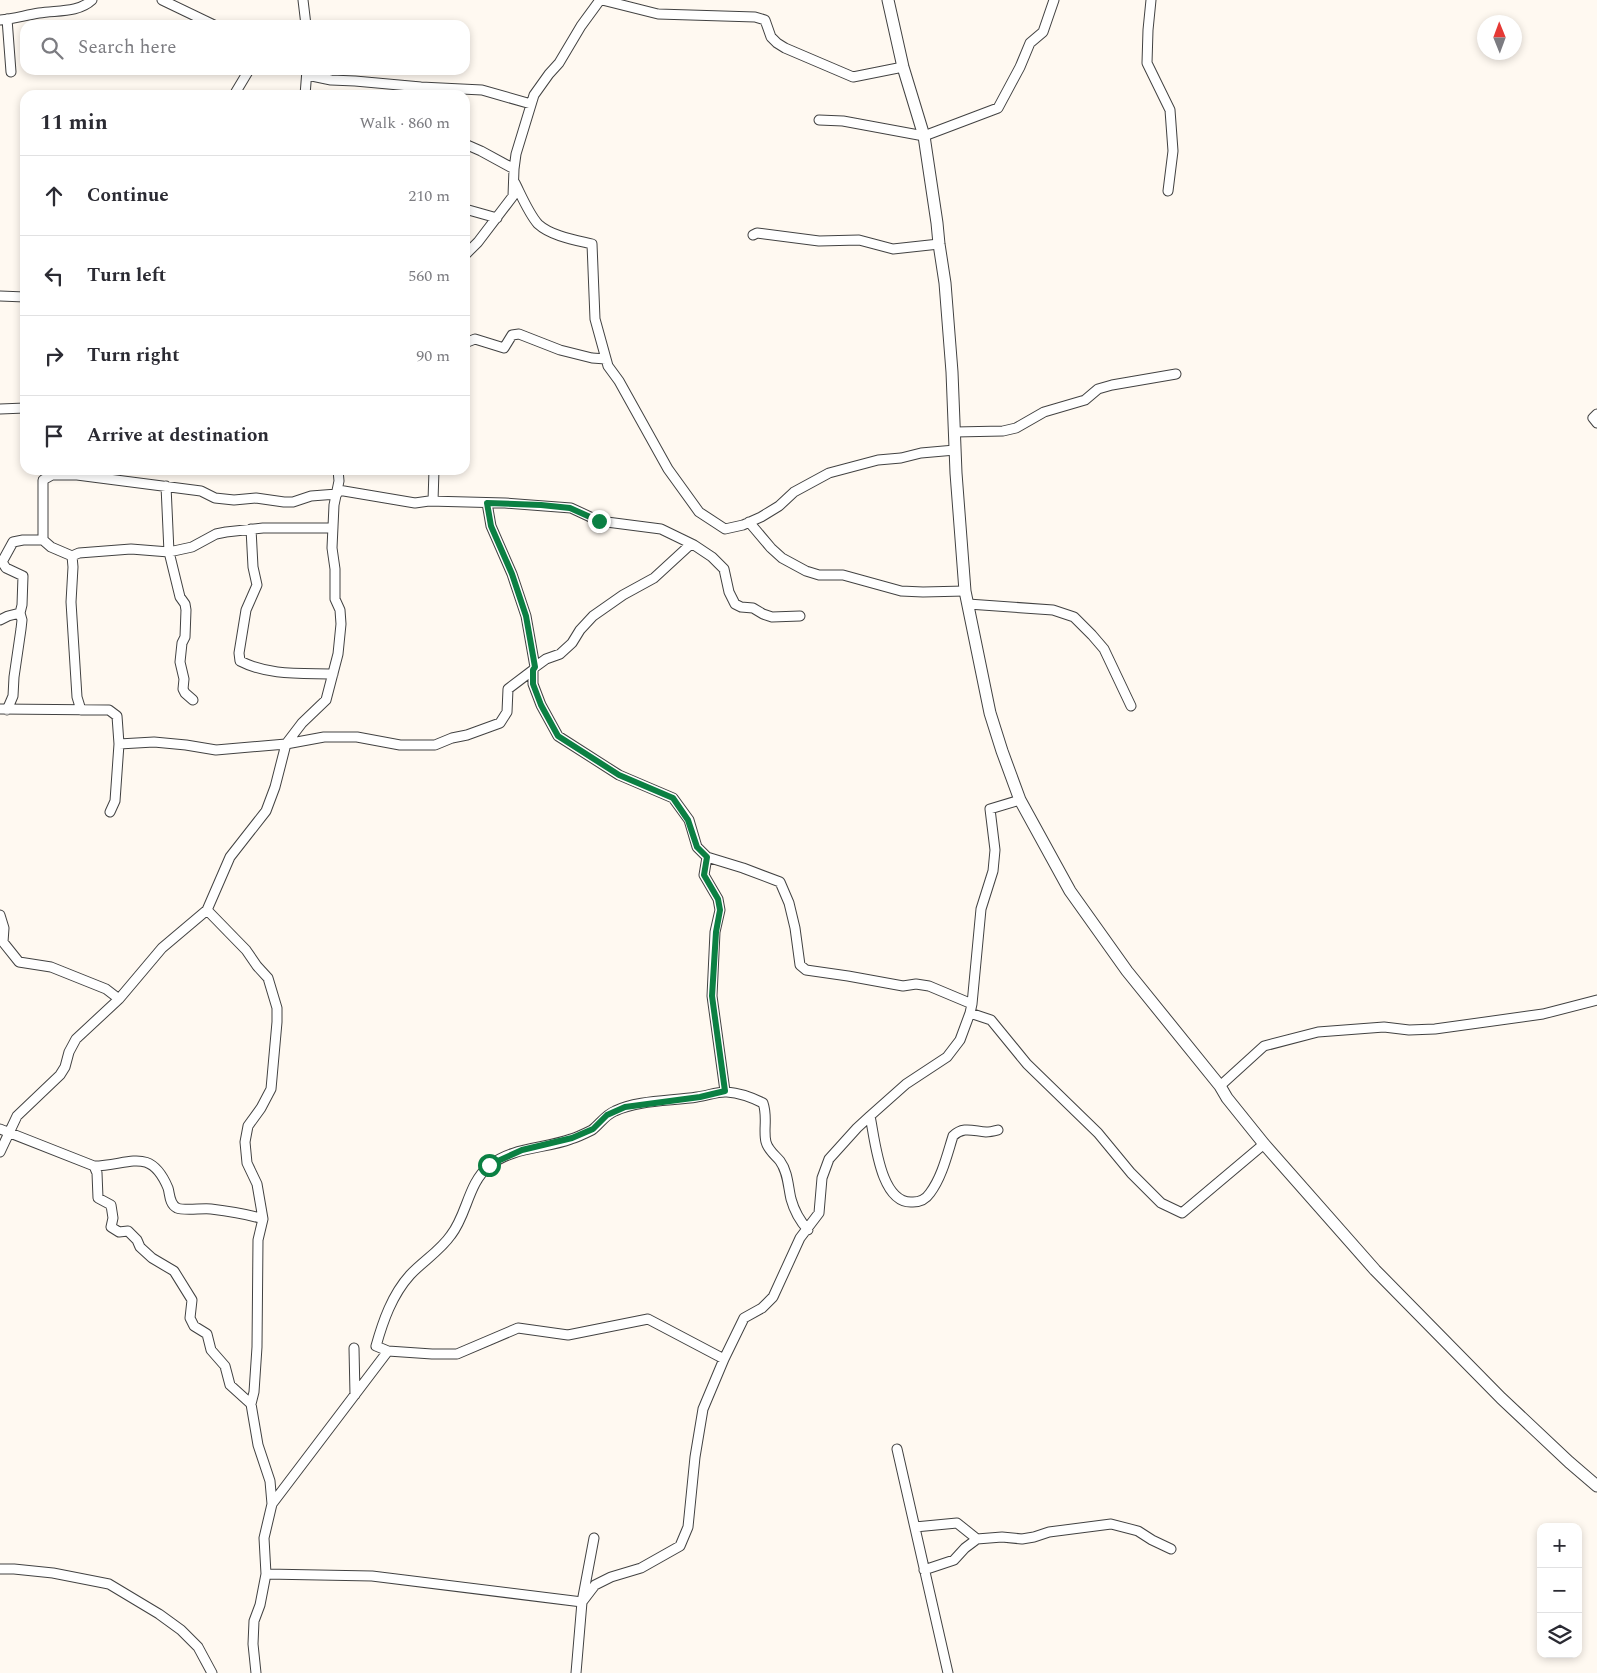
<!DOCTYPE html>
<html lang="en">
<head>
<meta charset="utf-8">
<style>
  :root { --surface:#fff; --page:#f7f7f7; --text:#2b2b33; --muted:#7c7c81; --line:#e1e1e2 }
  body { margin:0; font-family:Spectral,serif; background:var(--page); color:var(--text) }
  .controls { position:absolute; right:15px; bottom:15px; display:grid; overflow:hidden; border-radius:10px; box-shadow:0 2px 8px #0003 }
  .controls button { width:45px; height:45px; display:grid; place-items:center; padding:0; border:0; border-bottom:1px solid var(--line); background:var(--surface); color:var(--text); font:25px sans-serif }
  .compass { position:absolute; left:1477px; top:15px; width:45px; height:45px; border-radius:50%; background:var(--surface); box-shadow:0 2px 8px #0003; rotate:359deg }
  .stop { position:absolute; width:15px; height:15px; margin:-11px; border:4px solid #0b8043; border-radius:50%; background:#fff }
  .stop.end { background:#0b8043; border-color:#fff; box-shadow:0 1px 5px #0008 }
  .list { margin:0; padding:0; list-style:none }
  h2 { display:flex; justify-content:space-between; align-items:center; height:65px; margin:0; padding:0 20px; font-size:21px }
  h2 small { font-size:16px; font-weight:400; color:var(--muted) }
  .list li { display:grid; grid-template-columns:32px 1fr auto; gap:15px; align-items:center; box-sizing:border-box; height:80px; padding:0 20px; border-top:1px solid var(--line) }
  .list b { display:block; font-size:19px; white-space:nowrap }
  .list em { font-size:16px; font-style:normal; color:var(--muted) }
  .icon { flex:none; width:28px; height:28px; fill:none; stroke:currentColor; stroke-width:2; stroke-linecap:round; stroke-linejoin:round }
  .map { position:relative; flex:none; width:1597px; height:1673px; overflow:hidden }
  .search { position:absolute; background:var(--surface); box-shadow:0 2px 8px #0003; left:20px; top:20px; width:450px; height:55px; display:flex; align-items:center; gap:12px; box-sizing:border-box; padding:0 18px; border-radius:15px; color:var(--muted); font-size:19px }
  .panel { position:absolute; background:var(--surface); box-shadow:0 2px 8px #0003; left:20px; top:90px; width:450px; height:385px; border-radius:15px }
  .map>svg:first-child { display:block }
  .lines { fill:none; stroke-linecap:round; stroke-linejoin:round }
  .minor-casing { stroke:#424242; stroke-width:11 }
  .tertiary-casing { stroke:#424242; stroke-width:13 }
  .minor { stroke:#fff; stroke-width:9 }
  .tertiary { stroke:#fff; stroke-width:11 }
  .route { stroke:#0b8043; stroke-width:6 }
</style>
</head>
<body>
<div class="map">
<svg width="1597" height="1673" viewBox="0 0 1597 1673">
  <rect width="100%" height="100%" fill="#fff9f1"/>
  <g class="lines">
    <defs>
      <path id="minor" d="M162,0l52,25
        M303,0l3,25
        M602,0l56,14 97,3 10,3 6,17 6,6 8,5 68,29 50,-10
        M1151,0l-3,30 -1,33 23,47 3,41 -5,40
        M7,19l4,53
        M0,20c13,-1 26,-5 39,-7 18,-3 39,0 53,-13
        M307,75l24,5 24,1 66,6 61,3 49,14
        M234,95l15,-25
        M305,95l2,-25
        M819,120l24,1 81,15 74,-28 22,-41 10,-24 13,-11 11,-32
        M465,144l16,7 33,18
        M515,183c6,12 14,31 23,41 13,12 37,16 54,20l3,75 13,47 11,15 49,88 31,43 26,17 18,-4 18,-8 18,-11 15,-14 35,-19 49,-13 23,-2 20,-5 34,-3
        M465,209l32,9
        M753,235l4,-2 62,8 40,-1 34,9 46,-5
        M465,255l13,-13 35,-46 1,-27 2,-15 18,-59 15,-21 10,-11 22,-37 19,-26
        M0,296l25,1
        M465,343l10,-4 29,9 8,-13 7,-1 41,16 32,8 14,1
        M0,409l25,-1
        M1597,414l-4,4 4,5
        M955,432l48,-1 13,-3 28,-16 41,-12 13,-11 14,-4 64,-11
        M166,486l3,66 11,45 5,7 1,6 -1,27 -3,6 -2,19 4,17 -1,10 2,4 8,7
        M338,490l77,13 14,-2 76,2 66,5 28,13 62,8 33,16 18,12 12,12 5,23 6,12 6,3 12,1 10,6 9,3 28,-1
        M433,501l1,-31
        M487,503l4,23 21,48 14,42 9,51 -2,3v14l8,21 17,31 61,39 54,23 16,22 8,27 10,10 36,11 37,14 9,21 6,25 5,37 6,5 42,6 55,10 13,-2 13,2 43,18
        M749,522l22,26 11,10 24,13 13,4h24l58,16 22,1 42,-1
        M251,529l2,38 4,18 -11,25 -7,43 1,8c29,15 62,12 93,13
        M43,540l8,7 21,9 1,11 -2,35 6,95 4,13
        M72,556l7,-3 52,-4 38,3 23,-5 24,-13 10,-2 37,-4h70
        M968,604l85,6 21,7 18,18 12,14 27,57
        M0,620l8,-4 12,-3 2,-8 1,-29 -17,-8 -4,-6 11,-20 10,-2h20v-60l9,-5h25l124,16 14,7 19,2 22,-2 28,4h9l18,-6 26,-2
        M535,667l11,-8 14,-5 12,-11 8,-13 13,-14 30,-21 31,-17 37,-34
        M0,709l109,1 8,6 2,28 35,-2 32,3 30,5 70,-6 38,-7h33l43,8h35l17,-7 15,-3 33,-12 7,-11 1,-23 25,-19
        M7,710l6,-14 1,-19 7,-48 1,-9 -2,-7
        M110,812l5,-11 4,-57
        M707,857l-3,18 14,24 2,11 -5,22 -3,64 13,95
        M207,910l39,40 11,16 11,12 9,30v14l-6,67 -10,19 -13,18 -3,16 2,21 10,21 6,35 -5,21 -1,107 -3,45 -3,12
        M0,915l4,13 -1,14 16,20 32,5 55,22 13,10 -43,40 -7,13 -4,15 -5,8 -43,41 -17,36
        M119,999l43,-51 45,-38 23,-53 36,-46 9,-24 11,-43 16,-21 24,-23 12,-46 3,-30 -1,-14 -5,-11v-30l-3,-21 2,-43 5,-24 -1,-11
        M970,1013l21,7 36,44 71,69 33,40 30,30 21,10 82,-69
        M1220,1086l44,-40 54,-14 66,-5 25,3 26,-1 108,-15 54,-14
        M0,1129l94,37 3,7 1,25 13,7 2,13 -2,9 8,5 9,-1 9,9 3,7 12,11 22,13 18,29 -2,18 4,8 13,8 4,16 14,16 5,19 21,19 7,41 12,36 2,23 -8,34 2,36 -6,31 -6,16 -1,23 3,29
        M998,1130c-4,1 -8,2 -12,2 -13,-1 -23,-6 -33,4 -6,19 -11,41 -23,57 -4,6 -10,9 -17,9 -33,3 -38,-63 -43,-86l36,-32 41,-27 13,-17 10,-27 2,-9 9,-95 12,-38 2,-21 -5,-41 30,-9
        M94,1166c34,0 56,-21 74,22 2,6 1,16 9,20 7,3 25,0 34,1 17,2 36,5 52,10
        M354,1348l1,47
        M388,1351l-12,-5c7,-25 16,-51 34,-71 13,-14 30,-24 41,-40 16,-20 17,-52 38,-69 23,-19 55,-17 82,-27 7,-2 15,-6 21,-9 8,-6 13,-15 23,-19 22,-11 58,-10 82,-14 10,-1 21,-6 30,-5 14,1 24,5 36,11 5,14 0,27 3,39 2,8 9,13 14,19 8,11 8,25 11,38 3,11 9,22 17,31
        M897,1449l51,224
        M272,1504l116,-153 44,3h25l61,-26 50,7 80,-16 76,40
        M915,1527l42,-4 20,16 25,-2 20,2 12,-2 15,-5 62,-8 27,7 14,9 19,9
        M0,1569h14l39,4 56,11 50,30 22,16 17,17 14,26
        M924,1570l30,-10 11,-12 12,-9
        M266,1574l106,2 210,26 13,-17 16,-8 30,-9 39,-22 8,-19 7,-70 8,-48 21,-50 20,-41 18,-10 11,-11 27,-59 19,-25 3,-35 7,-19 28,-31 13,-12
        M576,1673l6,-71 12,-64"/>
      <path id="tertiary" d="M888,0l15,67 21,69 13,87 2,21 6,39 7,89 4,101 9,118 25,122 12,38 18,49 50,91 57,80 93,115 7,12 37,46 111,126 126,128 68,64 28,24"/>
    </defs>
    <use href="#minor" class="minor-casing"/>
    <use href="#tertiary" class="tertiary-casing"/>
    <use href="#minor" class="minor"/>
    <use href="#tertiary" class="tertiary"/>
  </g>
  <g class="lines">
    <path class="route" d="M489,1165l33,-15 50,-12 21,-9 14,-14 18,-8 75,-10 25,-6 -13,-95 4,-64 4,-22 -2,-11 -14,-24 3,-18 -10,-10 -9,-27 -15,-22 -54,-23 -61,-39 -17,-31 -8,-21v-14l2,-3 -9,-51 -14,-42 -21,-48 -4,-23 54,2 29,3 29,13"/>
  </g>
</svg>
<div class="controls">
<button>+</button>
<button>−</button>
<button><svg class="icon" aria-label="layers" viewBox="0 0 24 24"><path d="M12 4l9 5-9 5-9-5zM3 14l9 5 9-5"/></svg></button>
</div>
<svg class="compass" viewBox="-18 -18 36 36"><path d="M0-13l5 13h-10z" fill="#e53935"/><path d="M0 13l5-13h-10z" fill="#7c7c81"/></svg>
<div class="stop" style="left:489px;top:1165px"></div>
<div class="stop end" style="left:599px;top:521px"></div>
<div class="search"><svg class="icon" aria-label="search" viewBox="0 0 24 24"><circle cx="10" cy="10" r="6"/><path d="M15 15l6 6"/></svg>Search here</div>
<section class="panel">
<h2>11 min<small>Walk · 860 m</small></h2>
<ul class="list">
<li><svg class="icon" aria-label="ahead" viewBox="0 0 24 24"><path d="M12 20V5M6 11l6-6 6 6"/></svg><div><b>Continue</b></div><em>210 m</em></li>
<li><svg class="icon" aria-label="left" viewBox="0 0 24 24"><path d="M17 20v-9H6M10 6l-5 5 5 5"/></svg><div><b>Turn left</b></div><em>560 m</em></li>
<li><svg class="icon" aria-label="right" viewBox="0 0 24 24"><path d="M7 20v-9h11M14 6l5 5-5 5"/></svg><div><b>Turn right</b></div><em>90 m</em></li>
<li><svg class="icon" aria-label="arrive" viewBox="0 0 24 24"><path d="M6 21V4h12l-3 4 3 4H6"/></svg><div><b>Arrive at destination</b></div></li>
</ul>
</section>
</div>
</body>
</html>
